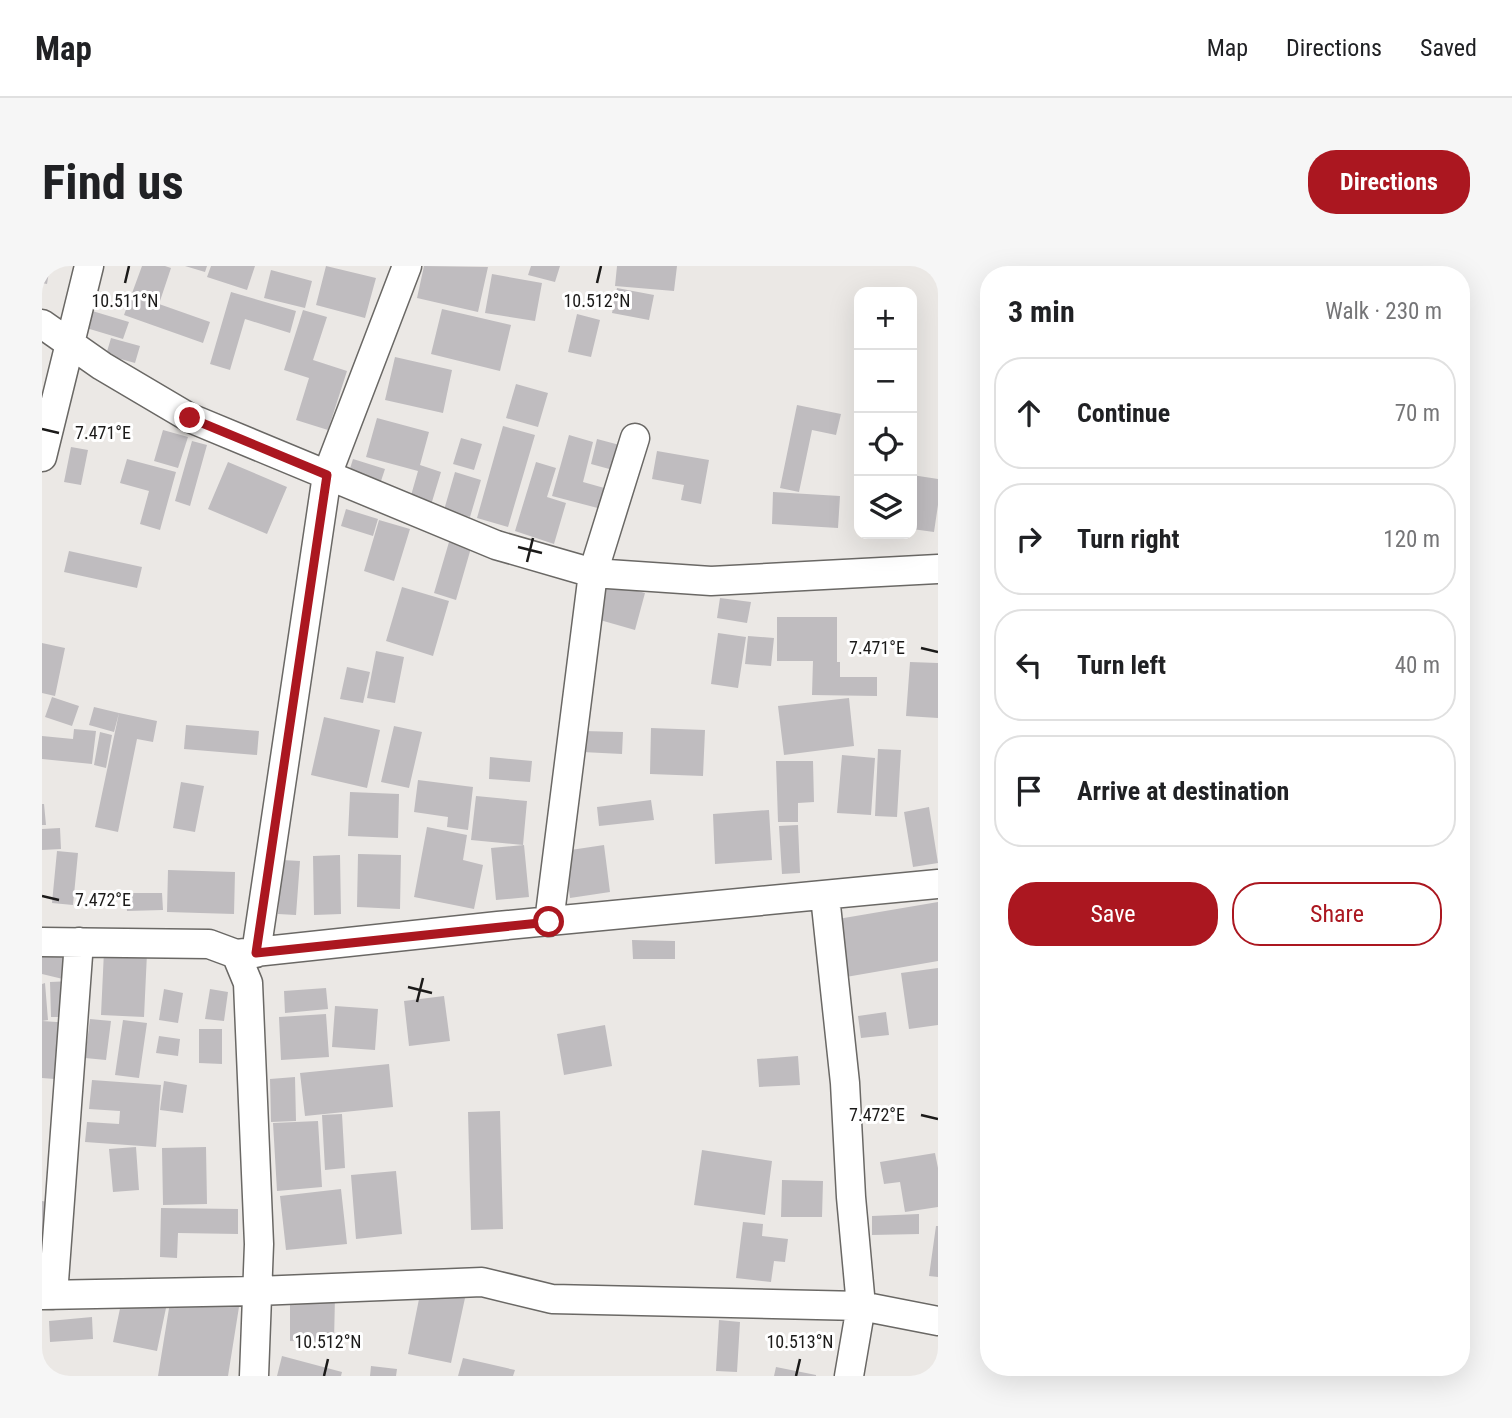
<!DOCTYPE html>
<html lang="en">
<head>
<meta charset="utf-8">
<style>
  :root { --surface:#fff; --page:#f6f6f6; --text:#202124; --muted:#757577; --line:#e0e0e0; --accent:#ab1720 }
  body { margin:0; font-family:"Roboto Condensed",sans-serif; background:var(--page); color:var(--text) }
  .controls { position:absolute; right:21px; top:21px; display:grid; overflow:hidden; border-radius:14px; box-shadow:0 7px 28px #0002 }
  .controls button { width:63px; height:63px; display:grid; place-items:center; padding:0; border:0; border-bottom:2px solid var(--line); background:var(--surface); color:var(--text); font:35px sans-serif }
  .stop { position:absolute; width:21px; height:21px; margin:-16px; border:5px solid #ab1720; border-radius:50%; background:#fff }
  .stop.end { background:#ab1720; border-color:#fff; box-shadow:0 2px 7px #0008 }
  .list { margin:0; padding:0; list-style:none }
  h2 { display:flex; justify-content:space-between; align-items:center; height:91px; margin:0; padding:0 28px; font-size:30px }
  h2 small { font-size:23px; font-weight:400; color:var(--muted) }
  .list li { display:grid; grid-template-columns:46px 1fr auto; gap:21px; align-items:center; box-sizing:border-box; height:112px; margin:0 14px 14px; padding:0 14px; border:2px solid var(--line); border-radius:28px }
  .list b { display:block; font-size:26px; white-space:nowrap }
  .list em { font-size:23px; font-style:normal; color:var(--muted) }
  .actions { display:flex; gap:14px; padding:21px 28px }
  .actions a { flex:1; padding:16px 0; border:2px solid var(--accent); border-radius:28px; text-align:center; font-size:24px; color:var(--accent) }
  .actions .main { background:var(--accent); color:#fff }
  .icon { flex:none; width:38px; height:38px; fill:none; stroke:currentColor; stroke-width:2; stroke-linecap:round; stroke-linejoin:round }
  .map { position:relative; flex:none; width:896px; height:1110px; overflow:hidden; border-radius:28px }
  header { display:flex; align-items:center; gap:42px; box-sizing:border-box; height:98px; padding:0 35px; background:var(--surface); border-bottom:2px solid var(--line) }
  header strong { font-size:33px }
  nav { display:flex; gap:38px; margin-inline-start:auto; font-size:24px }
  .intro { display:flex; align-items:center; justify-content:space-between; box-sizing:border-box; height:168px; padding:0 42px }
  h1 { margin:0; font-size:49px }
  .button { padding:18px 32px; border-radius:28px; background:var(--accent); color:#fff; font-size:24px; font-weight:700 }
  main { display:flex; gap:42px; padding:0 42px }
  aside { flex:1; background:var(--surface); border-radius:28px; box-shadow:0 7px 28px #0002 }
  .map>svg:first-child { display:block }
  .building { fill:#bfbcbf }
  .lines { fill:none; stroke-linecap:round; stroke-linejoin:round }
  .street-casing { stroke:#6a6865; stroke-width:31 }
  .street { stroke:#fff; stroke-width:28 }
  .route { stroke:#ab1720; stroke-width:9 }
  .ticks { fill:none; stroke:#1b1a19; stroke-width:2.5 }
  .ticks-label { font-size:18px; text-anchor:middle; fill:#1b1a19; stroke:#fff; stroke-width:6; stroke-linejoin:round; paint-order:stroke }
</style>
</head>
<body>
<header>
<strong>Map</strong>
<nav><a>Map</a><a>Directions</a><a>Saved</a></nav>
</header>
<div class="intro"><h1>Find us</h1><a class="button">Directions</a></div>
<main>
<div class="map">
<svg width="896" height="1110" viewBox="0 0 896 1110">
  <rect width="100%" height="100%" fill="#ebe8e5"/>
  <path class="building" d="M0,0h8l-3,18 -5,-1z
    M100,0h23l6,2 -12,36 51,18 -7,21 -79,-28z
    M143,0h22l-2,6z
    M169,0h44l-8,24 -40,-13z
    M284,0l50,12 -11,40 -49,-13z
    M382,0l64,1 -10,45 -61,-14z
    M489,0h29l-5,16 -27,-7z
    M575,0h60l-3,25 -59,-5z
    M229,4l41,11 -7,27 -41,-10z
    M450,8l50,9 -7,38 -50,-8z
    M575,22l37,7 -5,25 -37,-7z
    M189,26l65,19 -6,22 -45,-14 -15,51 -20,-6z
    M400,43l69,16 -11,46 -69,-17z
    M47,44l40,12 -6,17 -40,-12z
    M261,44l24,7 -14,43 34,11 -19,59 -32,-10 13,-42 -25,-8z
    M535,48l23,6 -9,37 -23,-5z
    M69,72l29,8 -5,17 -29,-8z
    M353,91l57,13 -9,43 -58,-13z
    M474,118l32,9 -10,34 -32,-9z
    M755,139l44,9 -5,21 -24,-5 -13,62 -19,-4z
    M335,152l52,14 -9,33 21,7 -10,33 -21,-6 8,-28 -52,-14z
    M461,160l32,9 -27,92 -31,-9z
    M121,164l25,7 -10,31 -24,-7z
    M527,169l24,7 -10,40 32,9 -6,20 -57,-15z
    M419,172l21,6 -8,26 -21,-6z
    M555,173l34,9 -7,25 -33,-9z
    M150,175l15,4 -17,61 -15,-5z
    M29,181l17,3 -7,35 -17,-3z
    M615,185l52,9 -8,44 -20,-4 3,-15 -32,-6z
    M85,193l49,13 -16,58 -20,-6 9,-33 -29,-8z
    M311,193l32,10 -6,18 -32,-9z
    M186,196l59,25 -20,47 -59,-25z
    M494,196l20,6 -9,29 19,6 -12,41 -39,-13z
    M413,206l26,8 -11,37 -26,-7z
    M870,209l26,4v26l-4,27 -22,-3z
    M731,226l67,4 -2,32 -66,-4z
    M304,243l32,10 -5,17 -32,-10z
    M337,254l31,9 -16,52 -30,-10z
    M407,276l22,6 -15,52 -22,-7z
    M27,285l73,16 -5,21 -73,-16z
    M562,315l41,12 -10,37 -42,-12z
    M360,321l47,14 -16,55 -47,-15z
    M678,332l31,4 -4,21 -30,-5z
    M735,351h60v45h3v15h37v19l-65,-1 1,-34h-36z
    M676,367l28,4 -8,51 -27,-4z
    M706,370l26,2 -3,28 -26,-2z
    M0,377l23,5 -10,48 -13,-3z
    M334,385l28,6 -9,46 -28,-5z
    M868,396l28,1v55l-32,-2z
    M305,401l23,5 -7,31 -23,-4z
    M10,431l27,9 -7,20 -27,-9z
    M807,432l5,48 -70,9 -6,-49z
    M52,441l25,6 -5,19 -25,-7z
    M77,447l38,8 -4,21 -16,-3 -19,93 -23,-5z
    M282,451l56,13 -13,58 -56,-13z
    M144,459l73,6 -2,24 -73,-6z
    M352,460l28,6 -13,56 -28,-6z
    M609,462l54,2 -2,46 -53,-2z
    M32,463l22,2 -4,33 -50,-5v-23l31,3z
    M541,465l40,1 -1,22 -40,-2z
    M58,466l12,3 -6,33 -12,-3z
    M836,483l23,1 -4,67 -22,-1z
    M800,489l33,3 -4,57 -34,-2z
    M448,491l42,4 -2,21 -41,-3z
    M734,495h37l1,41 -16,1v19h-20z
    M376,514l55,7 -5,43 -21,-3 1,-10 -34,-5z
    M139,516l23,4 -9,46 -22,-4z
    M308,526l49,2 -1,44 -50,-2z
    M434,530l51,5 -4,44 -52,-5z
    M609,534l3,20 -55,6 -2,-19z
    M0,538h2l2,21h-4z
    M887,541l9,56 -25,4 -9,-55z
    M727,544l3,50 -57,4 -2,-50z
    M756,559l2,48 -18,1 -3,-48z
    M385,561l40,8 -4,25 20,5 -9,44 -60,-12z
    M18,562l1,21 -19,1v-21z
    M482,579l5,52 -33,3 -5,-52z
    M562,579l6,47 -40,6 -6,-47z
    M15,585l21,2 -5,52 -21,-2z
    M316,588l43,1 -1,54 -43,-2z
    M298,589l1,59 -27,1 -1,-59z
    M240,594l18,1 -4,54 -18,-1z
    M126,604l67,2 -1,42 -67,-2z
    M84,627h36l1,17 -36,1z
    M896,636v59l-92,16 -8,-58z
    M590,674l43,1v18h-42z
    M62,685l43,2 -3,64 -43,-2z
    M0,686l30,8 -5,20 -25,-6z
    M896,702v57l-29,4 -8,-56z
    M31,715v36h-22l-1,-35z
    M3,717l3,37 -6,1v-37z
    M284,722l2,21 -43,4 -1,-22z
    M122,723l19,4 -5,30 -19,-3z
    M168,723l18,3 -4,29 -19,-2z
    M402,730l6,45 -41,5 -5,-45z
    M293,740l43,3 -3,41 -43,-3z
    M844,746l3,23 -28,3 -3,-22z
    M284,748l3,43 -48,3 -2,-43z
    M48,753l21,2 -5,39 -21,-2z
    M81,754l24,3 -8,55 -24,-3z
    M0,755l29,2 -4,57 -25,-2z
    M563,759l7,41 -48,9 -7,-41z
    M157,763h23v35l-23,-1z
    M117,770l21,3 -2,17 -22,-3z
    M756,790l2,29 -41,2 -2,-28z
    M347,798l4,43 -88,9 -5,-43z
    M253,811l1,44 -25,1 -1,-43z
    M50,814l69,5 -5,62 -71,-5 2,-20 32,2 1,-13 -31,-2z
    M122,815l23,4 -4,28 -23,-3z
    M458,845l3,118 -32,1 -3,-118z
    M300,848l3,54 -20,2 -3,-55z
    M276,855l4,66 -45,4 -4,-68z
    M94,881l3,43 -26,2 -4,-43z
    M164,881l1,57 -44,1 -1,-57z
    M660,884l70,11 -7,54 -71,-10z
    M893,887l3,15v39l-33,5 -5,-30 -16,2 -4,-22z
    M354,905l6,63 -46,5 -5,-64z
    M740,914l41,1 -1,36h-41z
    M299,923l6,55 -61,6 -6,-54z
    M0,935l11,2 -11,77z
    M119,942l77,1v25l-60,-1 -1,25 -17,-1z
    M877,948v20l-47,1v-19z
    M701,956l20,2 -1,12 26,3 -3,23 -11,-1 -3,21 -35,-4z
    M894,960h2v51l-9,-1z
    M379,1023l44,9 -14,65 -43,-9z
    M248,1029l45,1 -1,46 -44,-1z
    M129,1030l68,11 -11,69h-70z
    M80,1033l44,9 -9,43 -44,-9z
    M50,1051l1,22 -43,3 -1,-21z
    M677,1054l21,2 -3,50 -21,-1z
    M240,1090l60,16 -1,4h-64z
    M421,1092l52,12 -2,6h-55z
    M329,1100l26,3 -1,7h-26z
    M734,1101l40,8v1h-42z"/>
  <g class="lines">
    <defs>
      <path id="street" d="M0,58l60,42 88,52 306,127 97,28 118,8 227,-12
        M0,191l47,-191
        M783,630l20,187 6,114 10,109 -12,70
        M507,656l44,-349 42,-135
        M0,676l167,2 27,10 12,29 11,261 -5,132
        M214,687l71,-478 80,-209
        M194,688l262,-28 440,-42
        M0,1029l215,-4 225,-9 70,17 309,7 77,15
        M11,1029l26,-353"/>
    </defs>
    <use href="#street" class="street-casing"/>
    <use href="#street" class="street"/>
  </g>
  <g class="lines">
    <path class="route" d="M148,152l137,57 -71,478 293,-31"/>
  </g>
  <path class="ticks" d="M83,17l4,-17M555,17l4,-17M0,163l17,4M476,281l24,6M485,296l6,-24M879,382l17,4M0,630l17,4M366,721l24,6M375,736l6,-24M879,849l17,4M282,1110l4,-17M754,1110l4,-17"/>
  <g class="ticks-label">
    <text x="83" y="41">10.511°N</text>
    <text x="555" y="41">10.512°N</text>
    <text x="61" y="173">7.471°E</text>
    <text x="835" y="388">7.471°E</text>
    <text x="61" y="640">7.472°E</text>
    <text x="835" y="855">7.472°E</text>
    <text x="286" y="1082">10.512°N</text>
    <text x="758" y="1082">10.513°N</text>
  </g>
</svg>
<div class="controls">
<button>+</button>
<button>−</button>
<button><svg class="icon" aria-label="locate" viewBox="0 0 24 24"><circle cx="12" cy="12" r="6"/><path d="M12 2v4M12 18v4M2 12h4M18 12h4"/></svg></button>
<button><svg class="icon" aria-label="layers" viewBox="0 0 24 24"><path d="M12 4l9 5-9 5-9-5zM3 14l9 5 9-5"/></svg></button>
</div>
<div class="stop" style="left:507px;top:656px"></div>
<div class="stop end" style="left:148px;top:152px"></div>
</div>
<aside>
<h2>3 min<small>Walk · 230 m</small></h2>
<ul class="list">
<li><svg class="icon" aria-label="ahead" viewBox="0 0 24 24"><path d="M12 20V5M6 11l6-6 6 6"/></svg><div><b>Continue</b></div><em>70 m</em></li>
<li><svg class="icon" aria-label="right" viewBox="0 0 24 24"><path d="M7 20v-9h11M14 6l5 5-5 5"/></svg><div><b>Turn right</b></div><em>120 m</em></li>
<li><svg class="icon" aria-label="left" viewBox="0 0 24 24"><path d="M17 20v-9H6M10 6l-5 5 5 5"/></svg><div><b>Turn left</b></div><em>40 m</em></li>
<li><svg class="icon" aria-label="arrive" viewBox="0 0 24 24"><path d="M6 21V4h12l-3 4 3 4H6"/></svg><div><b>Arrive at destination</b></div></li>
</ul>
<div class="actions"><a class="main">Save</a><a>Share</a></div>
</aside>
</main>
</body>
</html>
